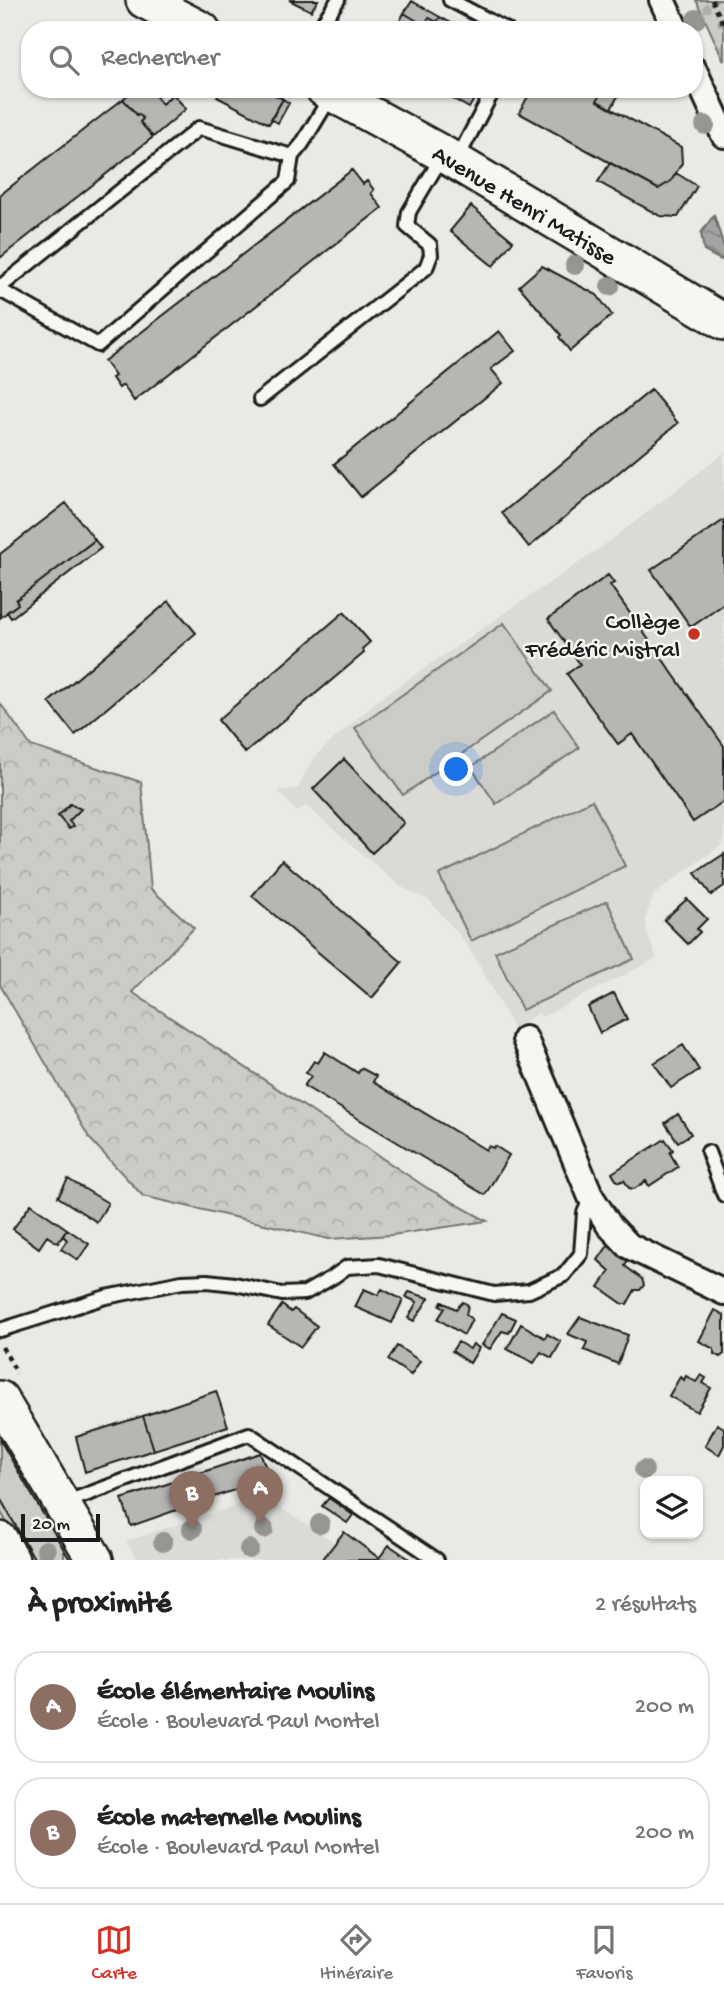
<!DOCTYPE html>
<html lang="fr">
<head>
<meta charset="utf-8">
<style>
  :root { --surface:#fff; --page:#f6f6f6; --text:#222; --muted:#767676; --line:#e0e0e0; --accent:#d93025 }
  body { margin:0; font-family:"Gochi Hand",sans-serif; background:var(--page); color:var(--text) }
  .controls { position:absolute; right:21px; bottom:21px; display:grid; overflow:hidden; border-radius:14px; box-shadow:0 2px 5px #0004 }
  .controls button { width:63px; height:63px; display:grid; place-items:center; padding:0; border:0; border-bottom:2px solid var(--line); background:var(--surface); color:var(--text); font:35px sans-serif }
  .scale { position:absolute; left:21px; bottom:18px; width:79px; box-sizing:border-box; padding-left:7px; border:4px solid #1c1c1c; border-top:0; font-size:19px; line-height:24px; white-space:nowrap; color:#1c1c1c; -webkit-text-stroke:5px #f6f6f2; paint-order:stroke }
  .you { position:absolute; left:457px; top:770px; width:24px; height:24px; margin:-18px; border:5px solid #fff; border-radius:50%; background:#1a73e8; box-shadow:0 0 0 10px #1a73e833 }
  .badge { display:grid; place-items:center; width:46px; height:46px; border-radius:50%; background:var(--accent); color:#fff; font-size:23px; font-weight:700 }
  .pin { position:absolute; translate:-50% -58px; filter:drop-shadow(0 2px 4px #0008) }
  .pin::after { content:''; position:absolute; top:37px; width:24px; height:21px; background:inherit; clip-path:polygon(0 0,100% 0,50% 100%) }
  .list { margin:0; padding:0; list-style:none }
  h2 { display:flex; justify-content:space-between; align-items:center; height:91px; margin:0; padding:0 28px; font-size:30px }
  h2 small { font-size:23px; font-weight:400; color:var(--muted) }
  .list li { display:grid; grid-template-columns:46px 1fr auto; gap:21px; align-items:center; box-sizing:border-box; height:112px; margin:0 14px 14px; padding:0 14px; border:2px solid var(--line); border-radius:28px }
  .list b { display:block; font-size:26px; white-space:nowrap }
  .list p { margin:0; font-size:23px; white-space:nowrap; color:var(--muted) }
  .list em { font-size:23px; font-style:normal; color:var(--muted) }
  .icon { flex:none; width:38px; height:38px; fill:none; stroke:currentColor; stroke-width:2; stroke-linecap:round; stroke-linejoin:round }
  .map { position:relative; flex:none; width:724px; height:1560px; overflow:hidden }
  .search { position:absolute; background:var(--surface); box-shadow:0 2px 5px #0004; left:21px; right:21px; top:21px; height:77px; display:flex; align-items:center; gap:18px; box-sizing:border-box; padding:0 24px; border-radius:28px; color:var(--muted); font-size:26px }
  .sheet { height:343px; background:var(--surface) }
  nav { display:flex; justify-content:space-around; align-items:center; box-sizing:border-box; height:98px; border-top:2px solid var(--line); background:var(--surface); font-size:19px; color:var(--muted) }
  nav a { display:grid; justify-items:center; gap:4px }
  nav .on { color:var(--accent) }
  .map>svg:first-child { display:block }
  .built { fill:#dadad6 }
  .green { fill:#cbcbc7; stroke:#747472; stroke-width:2 }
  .forest { fill:url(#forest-crowns); stroke:#747472; stroke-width:2 }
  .cemetery { fill:url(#cemetery-stones); stroke:#747472; stroke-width:2 }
  .water { fill:url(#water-waves); stroke:#6d6d6c; stroke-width:2 }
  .building { fill:#b6b6b3; stroke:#1c1c1c; stroke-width:2 }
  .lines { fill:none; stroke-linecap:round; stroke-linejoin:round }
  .lane-casing { stroke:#1c1c1c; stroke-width:18 }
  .street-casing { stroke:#1c1c1c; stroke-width:30 }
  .secondary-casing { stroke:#1c1c1c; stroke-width:40 }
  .path { stroke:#1c1c1c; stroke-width:4.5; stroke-dasharray:5 5; stroke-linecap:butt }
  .lane { stroke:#f6f6f2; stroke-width:12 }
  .street { stroke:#f6f6f2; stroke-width:24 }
  .secondary { stroke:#f6f6f2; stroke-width:35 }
  .tram { stroke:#1c1c1c; stroke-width:2 }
  .tree { fill:#959592 }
  .poi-dot { fill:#c8321e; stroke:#f6f6f2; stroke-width:2.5 }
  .labels { text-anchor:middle; stroke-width:5; stroke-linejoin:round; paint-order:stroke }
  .street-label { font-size:24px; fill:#1c1c1c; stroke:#f6f6f2 }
  .poi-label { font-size:24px; fill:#1c1c1c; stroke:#f6f6f2; text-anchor:end }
</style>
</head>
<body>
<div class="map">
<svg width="724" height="1560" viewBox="0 0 724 1560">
  <defs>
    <pattern id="forest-crowns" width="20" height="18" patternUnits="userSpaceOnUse" patternTransform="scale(1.75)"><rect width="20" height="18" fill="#cbcbc7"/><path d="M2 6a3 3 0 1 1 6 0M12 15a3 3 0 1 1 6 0" fill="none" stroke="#aeaeaa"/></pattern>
    <pattern id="cemetery-stones" width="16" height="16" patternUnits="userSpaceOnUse" patternTransform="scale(1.75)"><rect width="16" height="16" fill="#cbcbc7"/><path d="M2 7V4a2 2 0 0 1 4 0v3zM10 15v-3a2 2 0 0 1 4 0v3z" fill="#aeaeaa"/></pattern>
    <pattern id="water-waves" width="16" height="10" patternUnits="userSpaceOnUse" patternTransform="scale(1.75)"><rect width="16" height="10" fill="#a3a3a1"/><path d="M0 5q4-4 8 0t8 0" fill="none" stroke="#848482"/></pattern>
  </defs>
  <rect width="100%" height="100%" fill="#e9e9e5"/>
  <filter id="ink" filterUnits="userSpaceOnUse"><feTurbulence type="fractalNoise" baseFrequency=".0143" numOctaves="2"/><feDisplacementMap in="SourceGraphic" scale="14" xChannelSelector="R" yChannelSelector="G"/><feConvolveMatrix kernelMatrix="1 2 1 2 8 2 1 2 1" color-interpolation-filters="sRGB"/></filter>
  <g filter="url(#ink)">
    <path class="built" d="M724,453v390l-70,51 -8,22v15l11,27 -115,59 -3,-4 -26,15 -34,-64 -18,-27 -32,-37 -28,-13 -95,-81 -9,6 -19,-21 20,-3 15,-30 65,-58 228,-156z
      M264,1497l71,46 9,-11 35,26 10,-13 22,15h-273l-12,-19z"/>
    <path class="green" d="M504,623l48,68 -149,104 -48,-67z
      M554,710l25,38 -83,56 -25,-37z
      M592,800l33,66 -154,75 -32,-66z
      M607,901l27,58 -112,51 -27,-58z
      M0,1428l60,102 4,12v18h-35l-29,-49z"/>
    <path class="forest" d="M0,703l31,43 110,36 10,107 43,39 -62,64 295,196 60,33 -95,14 -63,4 -186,-43 -53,-57 -90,-154z"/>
    <path class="cemetery" d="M696,0h28v61z"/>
    <path class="water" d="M714,215l10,32v11l-3,2 -17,-9 -3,-18z"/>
    <path class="building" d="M289,0h29l-7,11z
      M412,1l28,16 -3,5 -8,-4 -5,7 -20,-12z
      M404,13l20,12 5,-7 8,4 3,-5 13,7 -1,6h-57z
      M134,89h16l12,15 11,-10 13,15 -33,28 -13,-15 3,-3 -4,-5 -2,1 -14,-16z
      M221,89h43l19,10 -14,25 -52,-27z
      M436,89h44l-11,19z
      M532,89h70l-5,12 84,46 1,16 -11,18 -13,8 -139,-76z
      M602,89h9l8,5 -8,15 -14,-8z
      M123,99l14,16 2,-1 4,5 -3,3 13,15 -153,121v-63z
      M283,99l6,4 -11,20 -7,-4z
      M610,163l48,26 13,-8 5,-8 21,13 -19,31 -18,-1 -62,-34z
      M352,170l11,14 4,-3 7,9 -3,3 11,15 -248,193 -11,-16 -4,3 -7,-10 3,-2 -11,-15z
      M471,206l42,35 -20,25 -43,-35z
      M542,266l55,29 15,20 -42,36 -11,-14 2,-2 -42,-49z
      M499,331l16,20 -24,18 12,14 -142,114 -27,-33z
      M651,390l27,33 -149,124 -27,-34z
      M66,503l29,37 -79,60 2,4 -18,14v-64z
      M724,520v84l-33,23 -40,-57z
      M95,540l6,8 -90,70 -4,-6 11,-8 -2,-4z
      M608,575l6,8 -4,2 114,161v55l-31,21 -61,-88 -14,10 -51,-70 13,-10 -32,-45z
      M169,601l27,32 -121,102 -26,-33z
      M344,612l26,30 -8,7 2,4 -119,100 -27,-33z
      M344,759l60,64 -32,30 -59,-64z
      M70,804l11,5 -12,12 4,5 -4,3 -11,-13z
      M724,854v32l-13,9 -16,-22z
      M282,860l120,102 -30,36 -120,-102z
      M687,899l20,20 -10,10 3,3 -12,12 -24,-24z
      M614,993l13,26 -27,14 -12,-26z
      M683,1045l16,25 -28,18 -17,-25z
      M325,1052l33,21 3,-5 15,8 -3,6 113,68 3,-4 4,2 2,-2 14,9 -24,40 -181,-109 7,-10 -5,-3 8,-12 4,2z
      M678,1114l13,20 -13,8 -13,-19z
      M665,1139l8,11 -3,3 8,14 -29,19 -3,-5 -12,8 -5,-1 -5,-8 -4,2 -4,-2 -4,-7z
      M68,1179l40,24 -11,19 -39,-25z
      M31,1204l36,25 -9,14 -11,-7 -8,12 -26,-19z
      M67,1229l22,15 -11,16 -17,-11 6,-9 -4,-4z
      M609,1244l19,15 -3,7 17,13 2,6 -4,5h-5l-8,14h-4l-24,-17 11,-16 -12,-11z
      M364,1289l14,6 4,-6 21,11 -11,23 -37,-16z
      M409,1292l20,6 -15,23 -6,-3 9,-16 -11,-5z
      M442,1302l14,7 7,-7 5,3 -2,10 6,4 -8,16 -26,-16 7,-11 -5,-3z
      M282,1305l9,7 3,-3 23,17 -16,21 -33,-22z
      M715,1310l9,5v39l-4,3 -6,-3v-5l-15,-8z
      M502,1313l14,6 -7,14 -7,-2 -12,18 -8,-4z
      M580,1317l48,18 -10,29 -34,-14 3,-8 -19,-8z
      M521,1324l24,14 2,-4 14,8 -9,16 -11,-6 -7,11 -27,-14z
      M458,1342l12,7 3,-5 6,4 -9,15 -18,-12z
      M397,1346l23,15 -9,14 -23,-15z
      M701,1375l5,3 -3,5 8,5 -14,24 -28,-16 11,-19 4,3 2,-4 10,6z
      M216,1391l12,35 -74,24 -11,-34z
      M143,1416l11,34 -69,22 -9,-35z
      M717,1424l7,4v17l-5,10 -14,-9z
      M260,1453l10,25 -65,22 -8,-26z
      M188,1477l9,26 -66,23 -9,-27z
      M329,1498l24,17 -6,8 -25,-17z
      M344,1532l35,26 10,-13 22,15h-89z"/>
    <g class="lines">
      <defs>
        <path id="lane" d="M450,0l57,30
          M318,30l20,-30
          M457,159l37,-70
          M0,287l199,-159 93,28
          M0,290l98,55 190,-164 4,-25 10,-12 29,-48
          M260,399l166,-131 5,-13 -1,-10 -23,-19 2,-14 34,-57
          M708,1152l16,43
          M0,1330l106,-33 76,-15 25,-1 28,3 47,10 23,-1 28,-16 14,-10 32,-2 115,29 35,-3 35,-16 17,-21 3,-41 7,-16
          M64,1503l185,-69 188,126"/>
        <path id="street" d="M662,0l14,30
          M694,70l30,65
          M525,1039l66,158 18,28 20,21 95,46"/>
        <path id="secondary" d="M144,0l58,30
          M324,89l119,65 281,168
          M0,1399l95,161
          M0,1540l11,20"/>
      </defs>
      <use href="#lane" class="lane-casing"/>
      <use href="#street" class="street-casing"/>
      <use href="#secondary" class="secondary-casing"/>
      <path class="path" d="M712,0l12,26
        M2,1347l15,26"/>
      <use href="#lane" class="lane"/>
      <use href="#street" class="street"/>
      <use href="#secondary" class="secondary"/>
      <path class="tram" d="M0,1440l70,120
        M0,1498l35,62"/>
    </g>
    <g class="tree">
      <circle cx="696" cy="19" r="10"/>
      <circle cx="705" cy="125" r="10"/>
      <circle cx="575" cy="265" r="10"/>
      <circle cx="610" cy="286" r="10"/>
      <circle cx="644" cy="1470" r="10"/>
      <circle cx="320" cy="1524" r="10"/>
      <circle cx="192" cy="1529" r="10"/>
      <circle cx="264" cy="1529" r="10"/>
      <circle cx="163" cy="1542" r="10"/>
      <circle cx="249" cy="1549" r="10"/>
      <circle cx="46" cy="1550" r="10"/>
    </g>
  </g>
  <circle class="poi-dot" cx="694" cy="634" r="7"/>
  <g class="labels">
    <g class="street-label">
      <text transform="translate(525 204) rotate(31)" y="8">Avenue Henri Matisse</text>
    </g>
    <g class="poi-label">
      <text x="680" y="628">Collège<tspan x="680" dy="28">Frédéric Mistral</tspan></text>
    </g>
  </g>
</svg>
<div class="controls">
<button><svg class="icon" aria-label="layers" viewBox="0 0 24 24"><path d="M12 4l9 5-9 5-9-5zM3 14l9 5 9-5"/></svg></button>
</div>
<div class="scale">20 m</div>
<div class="you"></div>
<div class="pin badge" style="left:260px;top:1524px;background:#8d6e63">A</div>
<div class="pin badge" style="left:192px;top:1529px;background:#8d6e63">B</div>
<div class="search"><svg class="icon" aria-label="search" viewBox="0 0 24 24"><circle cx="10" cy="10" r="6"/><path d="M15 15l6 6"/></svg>Rechercher</div>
</div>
<section class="sheet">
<h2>À proximité<small>2 résultats</small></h2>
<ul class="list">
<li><span class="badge" style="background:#8d6e63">A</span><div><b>École élémentaire Moulins</b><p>École · Boulevard Paul Montel</p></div><em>200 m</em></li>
<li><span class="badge" style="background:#8d6e63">B</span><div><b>École maternelle Moulins</b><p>École · Boulevard Paul Montel</p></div><em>200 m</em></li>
</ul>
</section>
<nav>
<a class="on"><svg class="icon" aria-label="map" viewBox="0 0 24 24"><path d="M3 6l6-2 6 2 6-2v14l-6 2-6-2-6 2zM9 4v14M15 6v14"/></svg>Carte</a>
<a><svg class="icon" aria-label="directions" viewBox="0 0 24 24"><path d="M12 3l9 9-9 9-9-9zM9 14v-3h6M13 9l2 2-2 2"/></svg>Itinéraire</a>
<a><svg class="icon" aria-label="saved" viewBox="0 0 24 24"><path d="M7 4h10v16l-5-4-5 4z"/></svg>Favoris</a>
</nav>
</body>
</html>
